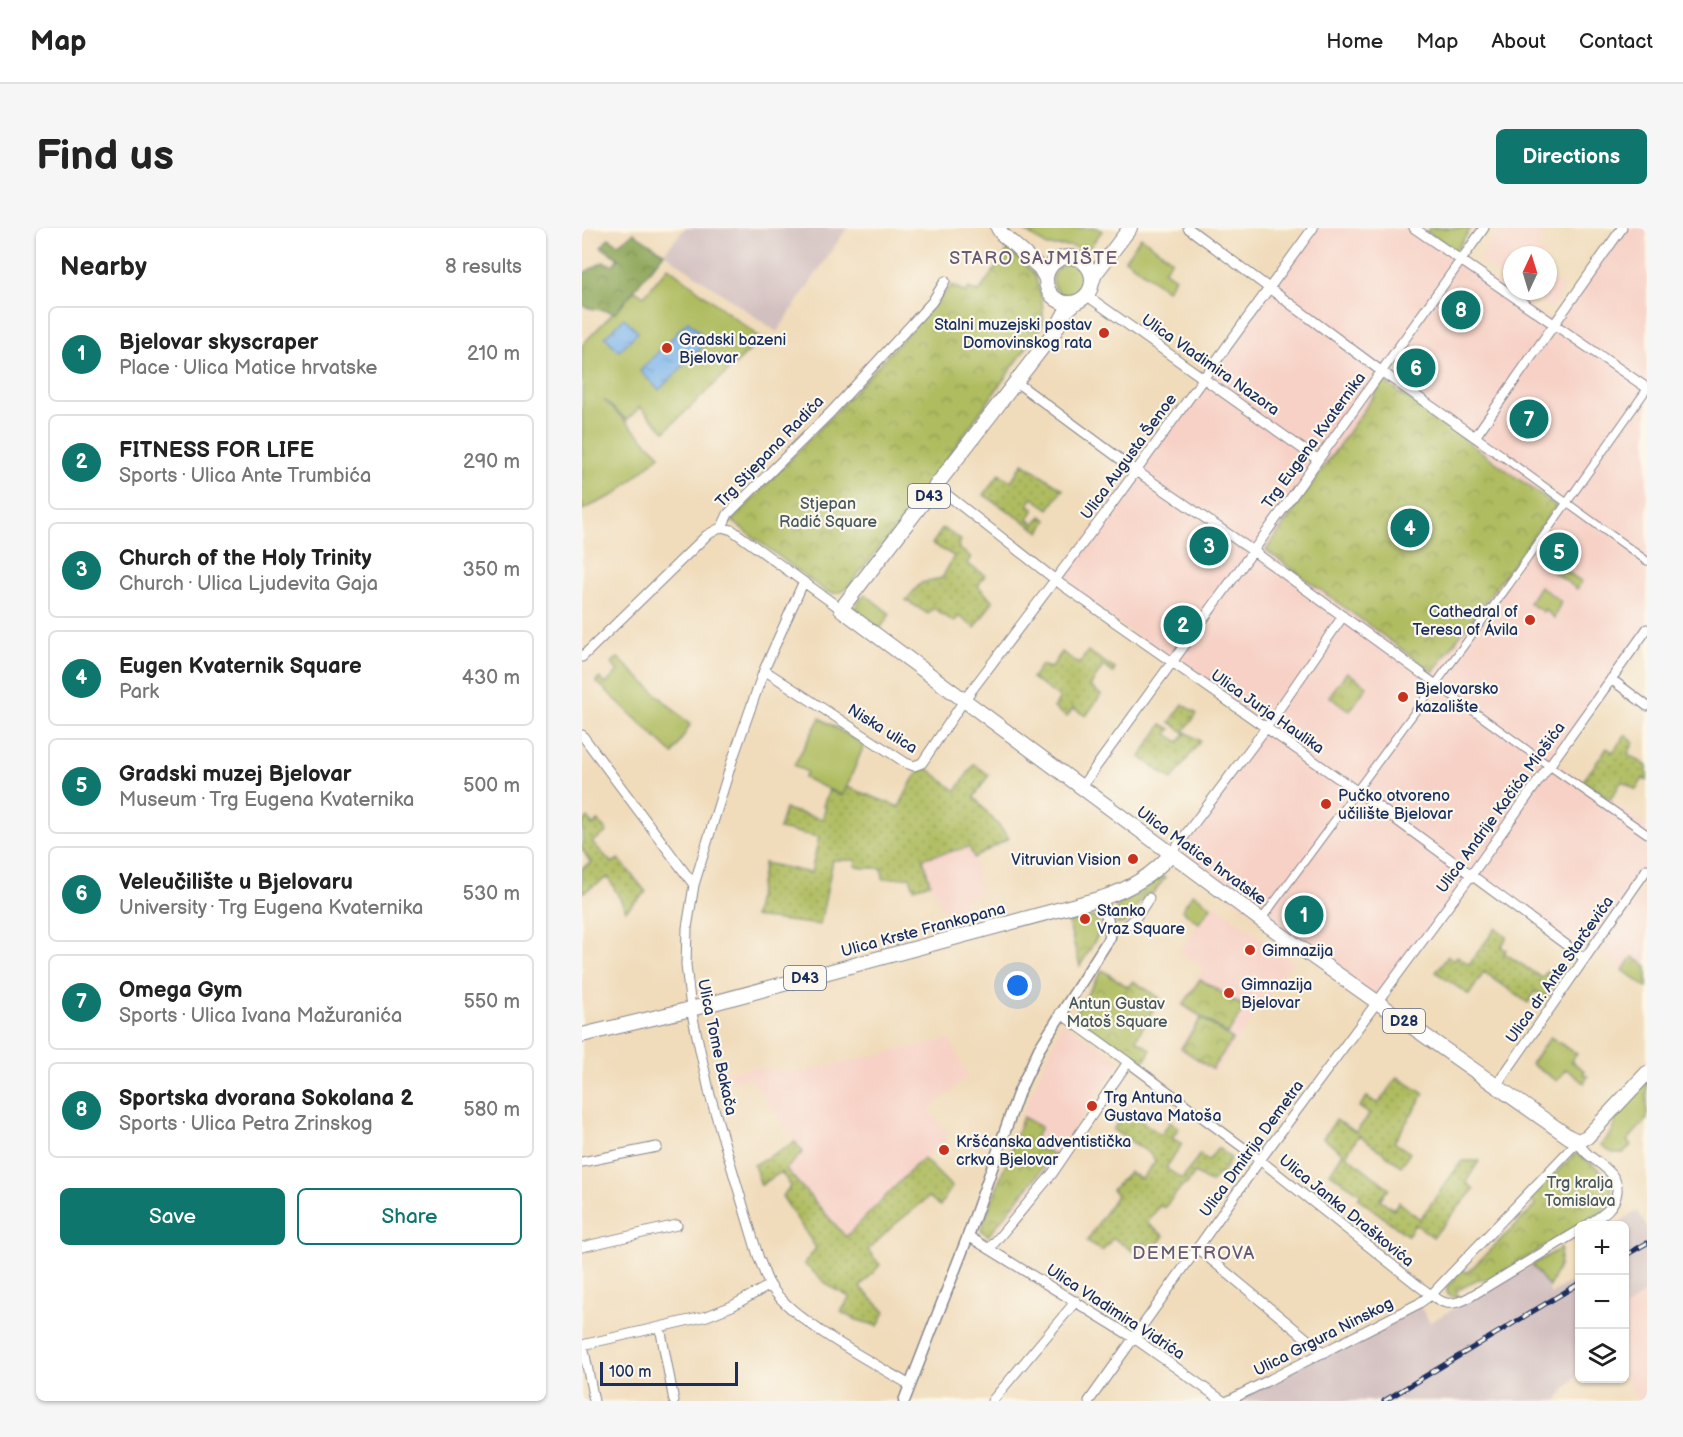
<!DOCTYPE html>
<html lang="en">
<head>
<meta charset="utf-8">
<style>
  :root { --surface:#fff; --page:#f6f6f6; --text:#222; --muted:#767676; --line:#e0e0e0; --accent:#0f766e }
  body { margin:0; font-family:"Balsamiq Sans",sans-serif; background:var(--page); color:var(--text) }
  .controls { position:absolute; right:18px; bottom:18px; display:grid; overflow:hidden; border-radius:9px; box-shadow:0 2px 4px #0004 }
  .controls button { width:54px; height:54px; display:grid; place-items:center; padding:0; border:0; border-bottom:2px solid var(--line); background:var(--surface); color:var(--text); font:30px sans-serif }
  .compass { position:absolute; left:921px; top:18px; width:54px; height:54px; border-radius:50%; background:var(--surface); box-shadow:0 2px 4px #0004; rotate:4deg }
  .scale { position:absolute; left:18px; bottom:15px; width:138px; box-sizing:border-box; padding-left:6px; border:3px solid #1b2f5e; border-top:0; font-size:16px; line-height:21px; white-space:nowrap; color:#1b2f5e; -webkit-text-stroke:4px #fbf7ec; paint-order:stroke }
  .you { position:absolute; left:436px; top:758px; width:21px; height:21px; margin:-15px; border:4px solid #fff; border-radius:50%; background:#1a73e8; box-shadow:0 0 0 9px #1a73e833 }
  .badge { display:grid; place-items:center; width:39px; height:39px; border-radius:50%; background:var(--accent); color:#fff; font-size:20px; font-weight:700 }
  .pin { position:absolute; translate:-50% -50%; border:3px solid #fff; box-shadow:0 2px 6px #0006 }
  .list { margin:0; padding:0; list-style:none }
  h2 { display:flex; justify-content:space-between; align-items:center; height:78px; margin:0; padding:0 24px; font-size:26px }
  h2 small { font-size:20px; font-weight:400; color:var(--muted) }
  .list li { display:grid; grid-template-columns:39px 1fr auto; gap:18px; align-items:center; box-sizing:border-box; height:96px; margin:0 12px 12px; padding:0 12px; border:2px solid var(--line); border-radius:9px }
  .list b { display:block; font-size:22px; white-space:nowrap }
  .list p { margin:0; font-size:20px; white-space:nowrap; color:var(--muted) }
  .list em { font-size:20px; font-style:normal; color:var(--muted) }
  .actions { display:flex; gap:12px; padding:18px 24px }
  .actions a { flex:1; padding:14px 0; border:2px solid var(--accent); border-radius:9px; text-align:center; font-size:21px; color:var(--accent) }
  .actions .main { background:var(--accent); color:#fff }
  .icon { flex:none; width:33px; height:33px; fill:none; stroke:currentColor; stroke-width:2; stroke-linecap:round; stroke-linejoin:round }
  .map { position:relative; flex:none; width:1065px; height:1173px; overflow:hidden; border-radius:9px }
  header { display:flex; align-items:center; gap:36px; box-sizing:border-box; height:84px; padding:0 30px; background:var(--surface); border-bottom:2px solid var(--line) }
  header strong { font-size:28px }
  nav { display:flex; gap:33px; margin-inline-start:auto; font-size:21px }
  .intro { display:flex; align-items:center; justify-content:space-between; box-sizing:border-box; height:144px; padding:0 36px }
  h1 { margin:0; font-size:42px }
  .button { padding:15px 27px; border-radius:9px; background:var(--accent); color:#fff; font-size:21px; font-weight:700 }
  main { display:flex; gap:36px; padding:0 36px }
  aside { flex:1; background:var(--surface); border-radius:9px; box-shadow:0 2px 4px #0004 }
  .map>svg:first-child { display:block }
  .built { fill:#f7d1c6 }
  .industrial { fill:#d2bfbf }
  .grass { fill:#afbc5f; stroke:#65765e; stroke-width:1.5 }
  .forest { fill:url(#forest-crowns); stroke:#536a5a; stroke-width:1.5 }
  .park { fill:url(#park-crowns); stroke:#65765e; stroke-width:1.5 }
  .garden { fill:url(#garden-dots); stroke:#65765e; stroke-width:1.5 }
  .water { fill:url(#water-ripples); stroke:#4b72a4; stroke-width:1.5 }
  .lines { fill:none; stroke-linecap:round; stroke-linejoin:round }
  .pedestrian-casing { stroke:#86858c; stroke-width:9 }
  .minor-casing { stroke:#86858c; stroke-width:11 }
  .tertiary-casing { stroke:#86858c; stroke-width:13 }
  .primary-casing { stroke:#86858c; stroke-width:16 }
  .pedestrian { stroke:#fff; stroke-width:7 }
  .minor { stroke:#fff; stroke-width:9 }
  .tertiary { stroke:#fff; stroke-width:10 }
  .primary { stroke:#fff; stroke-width:14 }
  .rail-casing { stroke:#1b2f5e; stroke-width:5 }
  .rail { stroke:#fbf7ec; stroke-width:3; stroke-dasharray:9; stroke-linecap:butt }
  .poi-dot { fill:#c8321e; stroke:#fbf7ec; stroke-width:2 }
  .labels { text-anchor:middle; stroke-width:4.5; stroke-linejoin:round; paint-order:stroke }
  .shield { fill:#fbf7ec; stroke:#5e6b89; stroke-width:1.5 }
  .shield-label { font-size:15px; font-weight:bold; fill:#1b2f5e }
  .poi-label { font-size:16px; fill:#1b2f5e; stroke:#fbf7ec; text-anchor:start }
  .street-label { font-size:16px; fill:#1b2f5e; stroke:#fbf7ec }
  .park-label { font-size:16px; fill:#47595e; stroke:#fbf7ec }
  .neighbourhood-label { font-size:18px; letter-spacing:1.5px; fill:#695a74; stroke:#fbf7ec }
</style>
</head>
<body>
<header>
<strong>Map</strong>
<nav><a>Home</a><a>Map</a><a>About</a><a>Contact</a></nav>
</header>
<div class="intro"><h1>Find us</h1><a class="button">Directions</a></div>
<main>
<aside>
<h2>Nearby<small>8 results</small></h2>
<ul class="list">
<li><span class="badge">1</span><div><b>Bjelovar skyscraper</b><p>Place · Ulica Matice hrvatske</p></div><em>210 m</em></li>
<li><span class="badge">2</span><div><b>FITNESS FOR LIFE</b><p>Sports · Ulica Ante Trumbića</p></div><em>290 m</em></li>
<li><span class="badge">3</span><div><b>Church of the Holy Trinity</b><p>Church · Ulica Ljudevita Gaja</p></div><em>350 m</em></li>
<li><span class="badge">4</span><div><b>Eugen Kvaternik Square</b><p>Park</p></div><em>430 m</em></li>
<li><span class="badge">5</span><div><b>Gradski muzej Bjelovar</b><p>Museum · Trg Eugena Kvaternika</p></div><em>500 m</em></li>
<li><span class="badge">6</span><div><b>Veleučilište u Bjelovaru</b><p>University · Trg Eugena Kvaternika</p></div><em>530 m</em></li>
<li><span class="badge">7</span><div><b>Omega Gym</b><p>Sports · Ulica Ivana Mažuranića</p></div><em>550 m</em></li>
<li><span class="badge">8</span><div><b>Sportska dvorana Sokolana 2</b><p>Sports · Ulica Petra Zrinskog</p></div><em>580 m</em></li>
</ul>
<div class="actions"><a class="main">Save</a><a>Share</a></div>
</aside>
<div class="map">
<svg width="1065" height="1173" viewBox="0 0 1065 1173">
  <defs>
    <pattern id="forest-crowns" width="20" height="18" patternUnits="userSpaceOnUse" patternTransform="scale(1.5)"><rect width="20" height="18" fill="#8ba456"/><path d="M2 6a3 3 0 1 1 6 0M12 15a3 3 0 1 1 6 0" fill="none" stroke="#71864a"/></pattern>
    <pattern id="park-crowns" width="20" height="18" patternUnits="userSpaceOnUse" patternTransform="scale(1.5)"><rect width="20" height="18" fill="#afbc5f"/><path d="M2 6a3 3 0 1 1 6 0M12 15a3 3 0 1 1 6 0" fill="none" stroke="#8e9952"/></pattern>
    <pattern id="garden-dots" width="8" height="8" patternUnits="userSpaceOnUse" patternTransform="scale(1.5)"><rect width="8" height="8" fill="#afbc5f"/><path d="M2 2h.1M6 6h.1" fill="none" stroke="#8e9952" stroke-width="1.8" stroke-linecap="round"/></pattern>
    <pattern id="water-ripples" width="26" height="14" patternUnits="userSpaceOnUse" patternTransform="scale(1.5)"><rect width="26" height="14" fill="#7bb4eb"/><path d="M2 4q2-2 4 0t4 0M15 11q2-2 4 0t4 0" fill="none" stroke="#6493c2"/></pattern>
  </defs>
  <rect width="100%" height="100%" fill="#fbf7ec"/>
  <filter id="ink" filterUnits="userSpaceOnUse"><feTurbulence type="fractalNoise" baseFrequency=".0167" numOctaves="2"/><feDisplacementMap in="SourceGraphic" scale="12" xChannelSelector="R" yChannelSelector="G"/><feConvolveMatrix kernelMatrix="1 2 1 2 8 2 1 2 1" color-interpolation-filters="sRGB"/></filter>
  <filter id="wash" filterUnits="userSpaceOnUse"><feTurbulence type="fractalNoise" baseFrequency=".008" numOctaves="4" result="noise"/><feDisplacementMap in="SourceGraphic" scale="24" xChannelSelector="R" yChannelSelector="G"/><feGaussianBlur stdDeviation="1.35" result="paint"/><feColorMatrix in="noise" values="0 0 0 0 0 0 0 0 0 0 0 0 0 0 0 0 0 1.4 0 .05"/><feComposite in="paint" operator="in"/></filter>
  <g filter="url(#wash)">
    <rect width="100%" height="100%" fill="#f0dbba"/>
    <path class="built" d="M731,0h101l141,95 68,-95h24v401l-94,131 94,65v44l-63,89 -112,-84 -95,128 -206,-148 94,-127 -210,-148z
      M917,0h51l-13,20 10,7h-35v28l-34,-23z
      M966,48l17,12 -14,21 -27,-18h24z
      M387,619l5,11 6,36 -16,5 12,33 -25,6 -9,-31 -12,-24 -8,-25z
      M1065,657v103l-48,-35z
      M633,676l78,58 -79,111 -36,-24 20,-31 -18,-12 24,-38 -25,-17z
      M481,794l58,40 -54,76 -24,38 -55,62 -8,-8 40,-111z
      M367,811l19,37 -39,35 20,23 -102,103 -62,-69 18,-16 -54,-75 -29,6 -1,-9 38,-7 23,4h24z
      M1065,1063v110h-9l-13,-23v-70z"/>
    <path class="industrial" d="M103,0h162l-70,104 -113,-79z
      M1055,983l10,16v64l-22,17 -1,-82 -10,-1z
      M950,1037l17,22 1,7 29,-17v95l-22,29h-329l190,-97 12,18z"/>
    <path class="grass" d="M439,0h77l4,3 -12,16 -5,2 -16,-3h-22z
      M847,0h42l-15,23 -29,-19z
      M559,9l31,23 -8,10 11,8 -8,12 -42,-31z
      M471 52a16 16 0 1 1 32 0a16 16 0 1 1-32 0Z
      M86,39l94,72 -97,92 -25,-24 -13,13 -23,-20 56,55 -44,39 -34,16v-165l53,-55 9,6z
      M961,327l39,27 -5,7 -39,-28z
      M958,358l21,16 -7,16 -9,-9 -2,3 -14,-9z
      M283,366l25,20 -14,21 -27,-20z
      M36,430l72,67 -17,29 -77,-73 3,-3 7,6 12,-13 -7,-8z
      M238,490l44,27 -21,51 -39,-18 3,-6 -13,-7z
      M580,648l3,2 -12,15 -8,2 -20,28 -7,2c-6,-6 -3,-14 0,-20l24,-13z
      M611,665l18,14 -12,16 -17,-13z
      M968,809l27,17 -6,7 14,10 -2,3 5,2 -4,7 -18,-14 -9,12 -26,-17z
      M1065,851v40l-20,22 4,4 -7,8c-11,1 -15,-1 -23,-8l12,-14 3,-17z
      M979,1020l-2,18 -10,21 -17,-22z"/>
    <path class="forest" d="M52,5l30,20 -49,60c-12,-5 -23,-2 -33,-8v-31l21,-12 10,3 5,-7 -17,-11 8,-9 9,6z"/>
    <path class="park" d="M427,21l26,26 7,26 2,22 -133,186 -63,78c-8,7 -14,8 -23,4l-93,-70 108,-114 112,-122 14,8 3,-5 9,5z
      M802,153l172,125 -123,166 -167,-122z
      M765,444l20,14 -17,25 -21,-15z
      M506,689h7l5,8 1,5 -21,36 -12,-44z
      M1051,729l14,9v22l-24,-18z
      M520,742l26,17 5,-6 27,17 -24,41 15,11 -8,13 -70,-46z
      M618,751l45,28 -17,27 -45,-29z
      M619,790l32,21 -21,30 -31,-21z
      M441,889l18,10 -8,15 21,13 -66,81 -7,-6z
      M994,925c21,15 49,28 29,57l-116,70 -10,-1 -23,12 3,7 -12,-3v-9l8,-6 -3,-5 9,-8 6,6 69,-68 -7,-6z"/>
    <path class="garden" d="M441,235l40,26 -14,20 -16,-11 -5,6 6,5 -6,10 7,5 6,-8 6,4 -7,12 -56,-37 15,-21 12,7z
      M361,300l18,12 -3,8 13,9 -4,7 18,11 -7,11 15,15 -18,27 -16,-12 -5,6 -21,-14 -5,6 -22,-14 15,-17 21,-5 12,-22 -22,-12z
      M506,423l27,18 -2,4 -10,-7 -13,20 11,9 -15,21 -13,-8 -6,9 -13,-9 6,-10 -28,-20 9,-13 10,3 11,-16 17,12z
      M601,476l14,10 -13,17 16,10 -28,39 -32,-23 22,-33 9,5 -4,5 12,8 6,-9 -15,-11z
      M1043,507l9,7 -6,12 19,12v15l-4,-3 -7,12 -14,-9 -12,19 -27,-19 24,-33 6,4z
      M392,536l15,11 -15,22 35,41 -35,20 -5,-11 -46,11 7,25 -16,5 -4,-11 -27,2 -1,-11h-19l-8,-2 1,-6h-23l-13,65 -66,-8 10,-54 47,10 8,-36 -40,-8 6,-20 37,10 4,-12 -3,-1 6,-16 13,6 5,-9 52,20 13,-26 11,-16 33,26z
      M6,590l5,8 5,-5 9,11 -15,10 20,21 7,-4 27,33 -20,18 -18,-33 -26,16v-25l9,-5 -9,-14v-28l1,1z
      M914,700l11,9 -6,10 5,3 -2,3 38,25 6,-8 10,7 -12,20 -11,-6 -7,12 -44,-31 -15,23 -33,-23 12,-16 6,5 3,-5 12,8z
      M815,849l27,17 -30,48 16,11 -9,13 -42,-31 -13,20 43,33 -9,11 13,10 6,-7 21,17 42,-58h17l-13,21 8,7 -41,48 -18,-13 -7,12 -50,-38 3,-4 -31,-21 13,-20 -20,-15 13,-18 20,12 14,-18 -11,-7 8,-10 11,7z
      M544,882l35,25 9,-13 9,6 -7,10 10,6 -16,24 16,11 18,-25 8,7 10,-13 13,10 -10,17 -2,-2 -8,10 -16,-10 -9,12 -2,-1 -20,24 -4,-3 -13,18 17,13 -10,13 -9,-7 -8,12 -24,-16 -11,13 -15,-10 30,-47 -5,-4 17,-18 12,7 15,-18 -8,-9 -35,-22z
      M213,914l8,10 -17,17 60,68 77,-79 29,29 -12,19 -11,-9 -35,28 -26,25 12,15 -20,22 25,25 -7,14 -24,-7 -13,-7 9,-15 -21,-11 -25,-22 12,-16 -34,-52 9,-10 -10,-14 -20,13 -7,-20z"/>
    <path class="water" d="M42,90l14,14 -19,19 -14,-14z
      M106,93l20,20 -49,49 -19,-19z"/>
  </g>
  <g filter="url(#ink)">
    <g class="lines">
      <defs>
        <path id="pedestrian" d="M920,228l145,105
          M839,445l127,92 99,69
          M679,692l247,-334 139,-197"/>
        <path id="minor" d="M606,0l193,143 121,85
          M832,0l233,160
          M504,67l231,164
          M434,154l119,88 118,81 168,122
          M893,209l147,-209
          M354,258l126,99 306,214 216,159
          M140,299l6,-13 103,-102 101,-110 13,-21
          M140,299l10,3 109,79
          M221,355l-39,87 -32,91 -38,124 -7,43 -1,37 5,44 19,86 49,164c4,8 6,18 11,26 22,36 102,77 140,100
          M0,429l125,-122 15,-8
          M182,442l142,93 8,3 8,-3 43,-64 139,-184 209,-287
          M1029,451l36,27
          M0,507l112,150
          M500,558l171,-235 231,-323
          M589,626l95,-126 77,-112
          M528,701c21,2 28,-15 39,-31
          M546,834l132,98 160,127c19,13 25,23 48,11l112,-68
          M914,858l151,-217
          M0,934l75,-15
          M386,1008l166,102 89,63
          M0,1019l95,-22
          M408,1020l62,-74 76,-112 -68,-49
          M615,1020l127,105
          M78,1099l14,74
          M0,1117l125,-29 25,-10 38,-21
          M1,1117l11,56
          M410,1173l84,-100
          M507,1173l171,-241 212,-286 175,-245
          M646,1173l190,-97 13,-9 147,-154c8,21 41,25 39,51 -2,17 -18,25 -31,34"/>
        <path id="tertiary" d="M322,1173l64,-165 50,-142 21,-45 71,-112v-8l-8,-31"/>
        <path id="primary" d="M416,0l4,6 38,34 6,11
          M464 52a23 23 0 1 1 46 0a23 23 0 1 1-46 0Z
          M510,54l3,-8 35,-46
          M494,74l-10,9 -11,20 -214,278 428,317 300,211 9,4 9,-4 60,-64
          M0,807l109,-26 411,-111c28,-9 50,-22 69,-44"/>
      </defs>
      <use href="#pedestrian" class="pedestrian-casing"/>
      <use href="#minor" class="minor-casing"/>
      <use href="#tertiary" class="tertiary-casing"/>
      <use href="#primary" class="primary-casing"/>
      <use href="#pedestrian" class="pedestrian"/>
      <use href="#minor" class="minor"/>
      <use href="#tertiary" class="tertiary"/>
      <use href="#primary" class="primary"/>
      <defs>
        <path id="rail" d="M1042,1028l23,-13
          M802,1173l196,-118"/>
      </defs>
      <use href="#rail" class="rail-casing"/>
      <use href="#rail" class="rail"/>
    </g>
  </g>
  <g class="poi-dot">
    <circle cx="522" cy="105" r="6"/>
    <circle cx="85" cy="120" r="6"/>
    <circle cx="948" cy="392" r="6"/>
    <circle cx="821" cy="469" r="6"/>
    <circle cx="744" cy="576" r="6"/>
    <circle cx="551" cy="631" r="6"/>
    <circle cx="503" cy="691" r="6"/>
    <circle cx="668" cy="722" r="6"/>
    <circle cx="647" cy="765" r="6"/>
    <circle cx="510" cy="878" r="6"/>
    <circle cx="362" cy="922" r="6"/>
  </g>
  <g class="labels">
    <g class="shield">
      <rect x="326" y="256" width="42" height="24" rx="4.5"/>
      <rect x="202" y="738" width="42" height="24" rx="4.5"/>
      <rect x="801" y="781" width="42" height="24" rx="4.5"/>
    </g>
    <g class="shield-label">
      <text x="347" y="273">D43</text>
      <text x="223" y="755">D43</text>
      <text x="822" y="798">D28</text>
    </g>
    <g class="poi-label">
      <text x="510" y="102" text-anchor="end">Stalni muzejski postav<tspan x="510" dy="18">Domovinskog rata</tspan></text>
      <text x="97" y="117">Gradski bazeni<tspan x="97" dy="18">Bjelovar</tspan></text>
      <text x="936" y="389" text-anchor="end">Cathedral of<tspan x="936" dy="18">Teresa of Ávila</tspan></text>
      <text x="833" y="466">Bjelovarsko<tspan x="833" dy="18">kazalište</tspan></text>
      <text x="756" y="573">Pučko otvoreno<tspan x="756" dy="18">učilište Bjelovar</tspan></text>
      <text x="539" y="637" text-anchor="end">Vitruvian Vision</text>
      <text x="515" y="688">Stanko<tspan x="515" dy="18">Vraz Square</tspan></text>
      <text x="680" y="728">Gimnazija</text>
      <text x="659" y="762">Gimnazija<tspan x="659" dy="18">Bjelovar</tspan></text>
      <text x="522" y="875">Trg Antuna<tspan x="522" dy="18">Gustava Matoša</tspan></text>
      <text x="374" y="919">Kršćanska adventistička<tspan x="374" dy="18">crkva Bjelovar</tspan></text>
    </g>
    <g class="street-label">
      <text transform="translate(629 136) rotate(35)" y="6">Ulica Vladimira Nazora</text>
      <text transform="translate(731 212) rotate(-54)" y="6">Trg Eugena Kvaternika</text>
      <text transform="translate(187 223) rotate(-46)" y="6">Trg Stjepana Radića</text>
      <text transform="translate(546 228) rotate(-54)" y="6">Ulica Augusta Šenoe</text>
      <text transform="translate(686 483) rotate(35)" y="6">Ulica Jurja Haulika</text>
      <text transform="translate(301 500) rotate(32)" y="6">Niska ulica</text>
      <text transform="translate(918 579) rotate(-54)" y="6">Ulica Andrije Kačića Miošića</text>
      <text transform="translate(620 627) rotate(36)" y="6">Ulica Matice hrvatske</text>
      <text transform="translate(341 701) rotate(-15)" y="6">Ulica Krste Frankopana</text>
      <text transform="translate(977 741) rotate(-55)" y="6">Ulica dr. Ante Starčevića</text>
      <text transform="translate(136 819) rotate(78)" y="6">Ulica Tome Bakača</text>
      <text transform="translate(669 920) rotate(-54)" y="6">Ulica Dmitrija Demetra</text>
      <text transform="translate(765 982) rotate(39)" y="6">Ulica Janka Draškovića</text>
      <text transform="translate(534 1083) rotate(33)" y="6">Ulica Vladimira Vidrića</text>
      <text transform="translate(741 1108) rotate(-27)" y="6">Ulica Grgura Ninskog</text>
    </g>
    <g class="park-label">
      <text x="246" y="281">Stjepan<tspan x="246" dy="18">Radić Square</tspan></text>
      <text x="535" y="781">Antun Gustav<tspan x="535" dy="18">Matoš Square</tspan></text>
      <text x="998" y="960">Trg kralja<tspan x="998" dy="18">Tomislava</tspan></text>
    </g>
    <g class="neighbourhood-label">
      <text x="452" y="36">STARO SAJMIŠTE</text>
      <text x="612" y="1031">DEMETROVA</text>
    </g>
  </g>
</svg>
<div class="controls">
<button>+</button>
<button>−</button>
<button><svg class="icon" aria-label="layers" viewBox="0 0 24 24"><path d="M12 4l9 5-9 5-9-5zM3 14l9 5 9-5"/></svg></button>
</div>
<svg class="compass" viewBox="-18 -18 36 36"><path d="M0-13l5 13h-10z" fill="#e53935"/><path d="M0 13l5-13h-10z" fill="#767676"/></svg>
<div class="scale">100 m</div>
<div class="you"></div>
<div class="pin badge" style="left:722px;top:687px">1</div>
<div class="pin badge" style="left:601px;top:397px">2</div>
<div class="pin badge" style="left:627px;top:318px">3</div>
<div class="pin badge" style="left:828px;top:300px">4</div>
<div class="pin badge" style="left:977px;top:324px">5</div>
<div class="pin badge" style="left:834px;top:140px">6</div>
<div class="pin badge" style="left:947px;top:191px">7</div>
<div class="pin badge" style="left:879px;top:82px">8</div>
</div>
</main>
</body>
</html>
